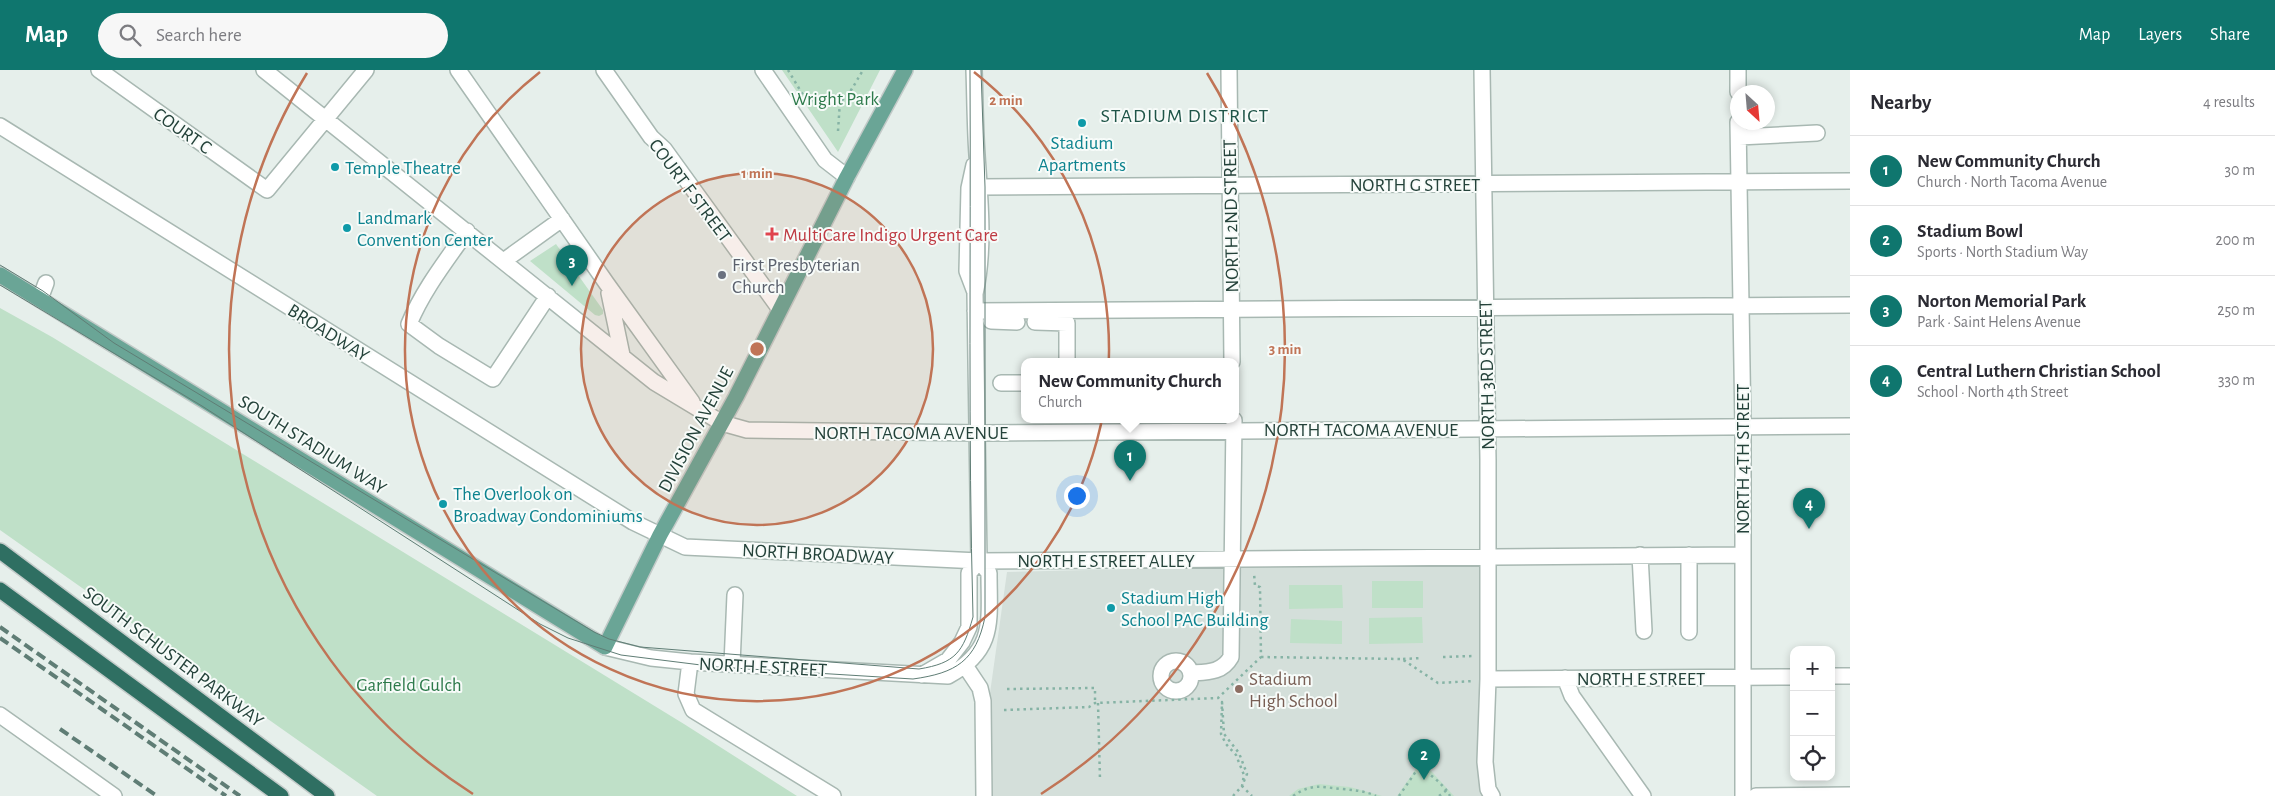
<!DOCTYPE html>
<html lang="en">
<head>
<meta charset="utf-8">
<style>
  :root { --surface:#fff; --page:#f7f7f7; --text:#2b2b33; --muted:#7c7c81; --line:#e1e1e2; --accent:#0f766e }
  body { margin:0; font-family:"Alegreya Sans",sans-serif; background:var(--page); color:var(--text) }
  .controls { position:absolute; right:15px; bottom:15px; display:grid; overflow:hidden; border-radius:10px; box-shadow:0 2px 8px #0003 }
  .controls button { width:45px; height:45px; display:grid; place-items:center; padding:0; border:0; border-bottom:1px solid var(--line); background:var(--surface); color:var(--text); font:25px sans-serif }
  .compass { position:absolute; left:1730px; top:15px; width:45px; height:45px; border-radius:50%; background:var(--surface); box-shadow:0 2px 8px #0003; rotate:154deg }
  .you { position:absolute; left:1076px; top:425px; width:18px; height:18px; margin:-12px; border:4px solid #fff; border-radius:50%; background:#1a73e8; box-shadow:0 0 0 8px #1a73e833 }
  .badge { display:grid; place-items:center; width:32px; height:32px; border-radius:50%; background:var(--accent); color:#fff; font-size:16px; font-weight:700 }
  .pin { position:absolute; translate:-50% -41px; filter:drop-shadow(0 1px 2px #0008) }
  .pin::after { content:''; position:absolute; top:26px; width:18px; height:15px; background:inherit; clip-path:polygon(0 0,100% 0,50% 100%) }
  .popup { position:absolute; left:1021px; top:288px; width:218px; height:65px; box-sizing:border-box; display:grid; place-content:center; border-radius:10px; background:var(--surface); filter:drop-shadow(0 1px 4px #0005); font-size:16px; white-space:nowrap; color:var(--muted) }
  .popup b { font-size:19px; color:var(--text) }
  .popup::after { content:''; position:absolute; left:50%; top:100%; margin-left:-10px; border:10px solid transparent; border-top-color:var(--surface) }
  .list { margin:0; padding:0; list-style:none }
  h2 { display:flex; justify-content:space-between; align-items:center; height:65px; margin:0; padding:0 20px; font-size:21px }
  h2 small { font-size:16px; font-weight:400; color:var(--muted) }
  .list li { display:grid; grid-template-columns:32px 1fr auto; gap:15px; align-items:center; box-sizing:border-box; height:70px; padding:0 20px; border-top:1px solid var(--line) }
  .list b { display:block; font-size:19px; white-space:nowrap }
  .list p { margin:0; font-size:16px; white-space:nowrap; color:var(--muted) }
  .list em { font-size:16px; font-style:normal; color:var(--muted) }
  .icon { flex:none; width:28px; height:28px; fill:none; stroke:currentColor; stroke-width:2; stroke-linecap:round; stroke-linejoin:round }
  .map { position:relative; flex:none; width:1850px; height:726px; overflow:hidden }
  header { display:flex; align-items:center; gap:30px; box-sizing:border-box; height:70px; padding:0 25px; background:var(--accent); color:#fff }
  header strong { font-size:24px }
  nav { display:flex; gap:28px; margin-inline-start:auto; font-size:18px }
  .search { width:350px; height:45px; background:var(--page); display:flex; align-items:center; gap:12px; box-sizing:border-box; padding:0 18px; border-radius:28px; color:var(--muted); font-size:19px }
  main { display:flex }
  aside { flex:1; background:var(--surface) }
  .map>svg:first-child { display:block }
  .built { fill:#d4dfda }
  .green { fill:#bfe0c8 }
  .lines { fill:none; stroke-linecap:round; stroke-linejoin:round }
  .minor-casing { stroke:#a8b8b2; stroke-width:18 }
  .major-casing { stroke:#c2cac8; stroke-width:18 }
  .highway-casing { stroke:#c2cac8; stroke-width:18 }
  .path { stroke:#86b3a5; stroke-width:2.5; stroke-dasharray:2.5 4; stroke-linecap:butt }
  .minor { stroke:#fff; stroke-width:15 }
  .major { stroke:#6aa596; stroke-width:15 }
  .highway { stroke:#2f6f62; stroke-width:15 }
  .tram { stroke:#5f7d75; stroke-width:1 }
  .rail { stroke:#5f7d75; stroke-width:4; stroke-dasharray:10 5; stroke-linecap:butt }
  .ring { fill:none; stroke:#c07456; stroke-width:2.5 }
  .culture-dot { fill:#0f9aa8; stroke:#f7fbf9; stroke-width:2 }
  .health-dot { fill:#e0444e; stroke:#f7fbf9; stroke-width:2 }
  .worship-dot { fill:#6b7280; stroke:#f7fbf9; stroke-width:2 }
  .education-dot { fill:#8d6e63; stroke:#f7fbf9; stroke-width:2 }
  .labels { text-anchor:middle; stroke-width:4; stroke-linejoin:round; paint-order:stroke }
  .park-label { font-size:19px; fill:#2d7a4b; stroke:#f7fbf9 }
  .street-label { font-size:19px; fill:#24423a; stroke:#f7fbf9 }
  .culture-label { font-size:19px; fill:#0d838f; stroke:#f7fbf9; text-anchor:start }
  .health-label { font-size:19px; fill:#be3a42; stroke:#f7fbf9; text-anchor:start }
  .worship-label { font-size:19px; fill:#5b616d; stroke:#f7fbf9; text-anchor:start }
  .education-label { font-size:19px; fill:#785e54; stroke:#f7fbf9; text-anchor:start }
  .neighbourhood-label { font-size:20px; letter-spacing:1px; fill:#1f5548; stroke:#f7fbf9 }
  .centre { fill:#c07456; stroke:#f7fbf9; stroke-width:2.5 }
  .ring-label { font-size:15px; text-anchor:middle; font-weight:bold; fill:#c07456; stroke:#f7fbf9; stroke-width:4; stroke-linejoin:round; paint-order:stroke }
</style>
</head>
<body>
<header>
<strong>Map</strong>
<div class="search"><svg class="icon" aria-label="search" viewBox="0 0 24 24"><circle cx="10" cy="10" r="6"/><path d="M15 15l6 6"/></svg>Search here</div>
<nav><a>Map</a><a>Layers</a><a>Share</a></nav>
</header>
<main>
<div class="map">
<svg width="1850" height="726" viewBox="0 0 1850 726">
  <rect width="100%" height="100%" fill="#e6efeb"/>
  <path class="built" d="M1214,497h273l5,229h-502l-1,-96 18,-128z"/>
  <path class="green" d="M782,0h98l-42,82z
    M556,174l47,66v4l-4,2 -4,-1 -65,-54z
    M0,238l52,29 632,387 113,72h-420l-377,-266z
    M1372,511h51v27h-51z
    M1289,515h53l1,23 -54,1z
    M1422,547l1,26 -54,1v-26z
    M1291,549l51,2v23l-52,-1z
    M1412,680l42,46h-57l21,-30 -11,-7z
    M1319,714l31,3 32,9h-93l9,-7z"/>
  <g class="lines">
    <defs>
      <path id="minor" d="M99,0l168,120 99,-120
        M264,0l390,312 68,41 25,7 236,3 867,-7
        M458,0l149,214 85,118
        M604,0l47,67 13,12 115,159
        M763,0l62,90 22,17
        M1229,0l3,292
        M1482,0l6,390v219l-3,83 3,27 4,7
        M1738,0v22
        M1738,52l5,306v368
        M0,56l633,396 52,25 294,14 763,-6
        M1739,67l78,-4
        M974,95l-5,23 -2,83 8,21
        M981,117l869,-6
        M467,161c-21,30 -44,59 -58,93l30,22 54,33 55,-83
        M505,190l57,-41
        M609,223l13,62
        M40,229l6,-16
        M975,241l875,-6
        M991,251l26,1
        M1035,252l32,1v39
        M1001,313h24
        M1640,485l4,76
        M1689,485v77
        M605,577l46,11 39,4 258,14c48,-26 41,-55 41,-103l-10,-12
        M1161 606a15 15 0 1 1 30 0a15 15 0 1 1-30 0Z
        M690,592l-4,32 7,16 140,86
        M732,594l3,-69
        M966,597l14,21 3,13 1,95
        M1191,603c16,-1 31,0 40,-16l3,-237
        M922,605l26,-15 14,-18 7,-15v-54l10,-12 -4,-267c10,-46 5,-93 2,-139 -2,-28 -2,-57 -3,-85
        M1831,606h19
        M1565,608l7,18 71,100
        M1488,609l306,-2
        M0,645l114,81
        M1756,726l94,-1"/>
      <path id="major" d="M0,205l605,372 55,-112 76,-138 111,-220 58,-107"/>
      <path id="highway" d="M0,481l327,245
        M0,520l281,206"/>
    </defs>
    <use href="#minor" class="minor-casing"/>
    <use href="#major" class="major-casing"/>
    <use href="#highway" class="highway-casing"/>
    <path class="path" d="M788,0l18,30c39,8 38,2 57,-30
      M838,61l2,-30
      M1261,587l141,2 36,24 35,-2
      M1443,587l30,-1
      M1403,589l18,-1
      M1007,619l88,-1v15
      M1222,632l2,32 15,19 8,21 -5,12 2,-11 -8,-20 -10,-11 -5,-10z
      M1098,633l2,77
      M1004,640l85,-3 6,-4 123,-5 43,-41 -1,-70 -5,-1 -1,-13
      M1413,687c10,16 28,22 37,39
      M1233,726l9,-10 10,10
      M1293,726c19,-13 28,-9 49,-7 12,1 23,2 34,7
      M1399,726l20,-29
      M1439,726l8,-6"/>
    <use href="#minor" class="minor"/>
    <use href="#major" class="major"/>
    <use href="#highway" class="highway"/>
    <path class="tram" d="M0,195l43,26 71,52 480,289 15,7 31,8 279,22c37,-6 44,-17 54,-52 -5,-182 -2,-365 -3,-547
      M0,215l202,121 338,218 28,14 53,17 96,12 196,12c43,-6 63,-18 72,-62v-430l-4,-117"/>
    <path class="rail" d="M0,557l240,169
      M0,568l226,158
      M60,659l97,67"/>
  </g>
  <circle cx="757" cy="279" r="176" fill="#c07456" fill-opacity=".12"/>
  <g class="ring">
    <circle cx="757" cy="279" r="176"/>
    <path d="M974 2A352 352 0 1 1 540 2"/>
    <path d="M473 724A528 528 0 0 1 307 3M1207 3A528 528 0 0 1 1041 724"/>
  </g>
  <g class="culture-dot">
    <circle cx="1082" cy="53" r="5"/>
    <circle cx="335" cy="97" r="5"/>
    <circle cx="347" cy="158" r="5"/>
    <circle cx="443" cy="434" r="5"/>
    <circle cx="1111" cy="538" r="5"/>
  </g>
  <path class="health-dot" d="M769.5 156.5h5v5h5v5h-5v5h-5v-5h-5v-5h5z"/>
  <circle class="worship-dot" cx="722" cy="205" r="5"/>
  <circle class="education-dot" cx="1239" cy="619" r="5"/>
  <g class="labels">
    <g class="park-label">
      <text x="835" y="35">Wright Park</text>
      <text x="409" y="621">Garfield Gulch</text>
    </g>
    <g class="street-label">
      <text transform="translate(183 60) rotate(35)" y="7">COURT C</text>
      <text x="1415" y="121">NORTH G STREET</text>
      <text transform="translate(691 120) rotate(53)" y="7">COURT F STREET</text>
      <text transform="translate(1230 146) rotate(-91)" y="7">NORTH 2ND STREET</text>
      <text transform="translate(329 262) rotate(32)" y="7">BROADWAY</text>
      <text transform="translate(1486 305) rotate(-91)" y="7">NORTH 3RD STREET</text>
      <text transform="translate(695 359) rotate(-62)" y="7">DIVISION AVENUE</text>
      <text x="1361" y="366">NORTH TACOMA AVENUE</text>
      <text x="911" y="369">NORTH TACOMA AVENUE</text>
      <text transform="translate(313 374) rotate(32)" y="7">SOUTH STADIUM WAY</text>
      <text transform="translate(1742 389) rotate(-90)" y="7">NORTH 4TH STREET</text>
      <text transform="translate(818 483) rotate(3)" y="7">NORTH BROADWAY</text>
      <text x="1106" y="497">NORTH E STREET ALLEY</text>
      <text transform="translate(174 586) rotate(37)" y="7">SOUTH SCHUSTER PARKWAY</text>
      <text transform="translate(763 596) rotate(3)" y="7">NORTH E STREET</text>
      <text x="1641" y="615">NORTH E STREET</text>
    </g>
    <g class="culture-label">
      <text x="1082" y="79" text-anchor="middle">Stadium<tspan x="1082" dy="22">Apartments</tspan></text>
      <text x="345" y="104">Temple Theatre</text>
      <text x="357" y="154">Landmark<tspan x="357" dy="22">Convention Center</tspan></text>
      <text x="453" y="430">The Overlook on<tspan x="453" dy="22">Broadway Condominiums</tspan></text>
      <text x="1121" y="534">Stadium High<tspan x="1121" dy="22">School PAC Building</tspan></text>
    </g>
    <g class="health-label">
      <text x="783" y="171">MultiCare Indigo Urgent Care</text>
    </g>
    <g class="worship-label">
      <text x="732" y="201">First Presbyterian<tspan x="732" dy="22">Church</tspan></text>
    </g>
    <g class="education-label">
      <text x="1249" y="615">Stadium<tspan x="1249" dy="22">High School</tspan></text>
    </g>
    <g class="neighbourhood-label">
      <text x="1185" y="52">STADIUM DISTRICT</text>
    </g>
  </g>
  <circle cx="757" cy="279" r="8" class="centre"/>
  <g class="ring-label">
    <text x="1006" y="35">2 min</text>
    <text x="757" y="108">1 min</text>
    <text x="1285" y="284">3 min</text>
  </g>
</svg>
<div class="controls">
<button>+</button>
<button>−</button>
<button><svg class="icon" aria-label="locate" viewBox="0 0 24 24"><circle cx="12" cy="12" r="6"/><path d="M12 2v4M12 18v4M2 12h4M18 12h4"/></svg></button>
</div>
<svg class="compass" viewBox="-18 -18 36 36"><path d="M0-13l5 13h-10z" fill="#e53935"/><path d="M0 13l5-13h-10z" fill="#7c7c81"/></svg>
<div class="you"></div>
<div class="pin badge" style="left:1130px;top:411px">1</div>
<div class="popup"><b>New Community Church</b>Church</div>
<div class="pin badge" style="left:1424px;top:710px">2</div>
<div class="pin badge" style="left:572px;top:216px">3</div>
<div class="pin badge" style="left:1809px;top:459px">4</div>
</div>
<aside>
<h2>Nearby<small>4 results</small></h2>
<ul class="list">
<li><span class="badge">1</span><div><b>New Community Church</b><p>Church · North Tacoma Avenue</p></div><em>30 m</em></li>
<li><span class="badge">2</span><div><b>Stadium Bowl</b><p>Sports · North Stadium Way</p></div><em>200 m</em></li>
<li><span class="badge">3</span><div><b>Norton Memorial Park</b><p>Park · Saint Helens Avenue</p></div><em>250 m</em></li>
<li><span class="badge">4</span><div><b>Central Luthern Christian School</b><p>School · North 4th Street</p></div><em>330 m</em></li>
</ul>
</aside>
</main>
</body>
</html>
